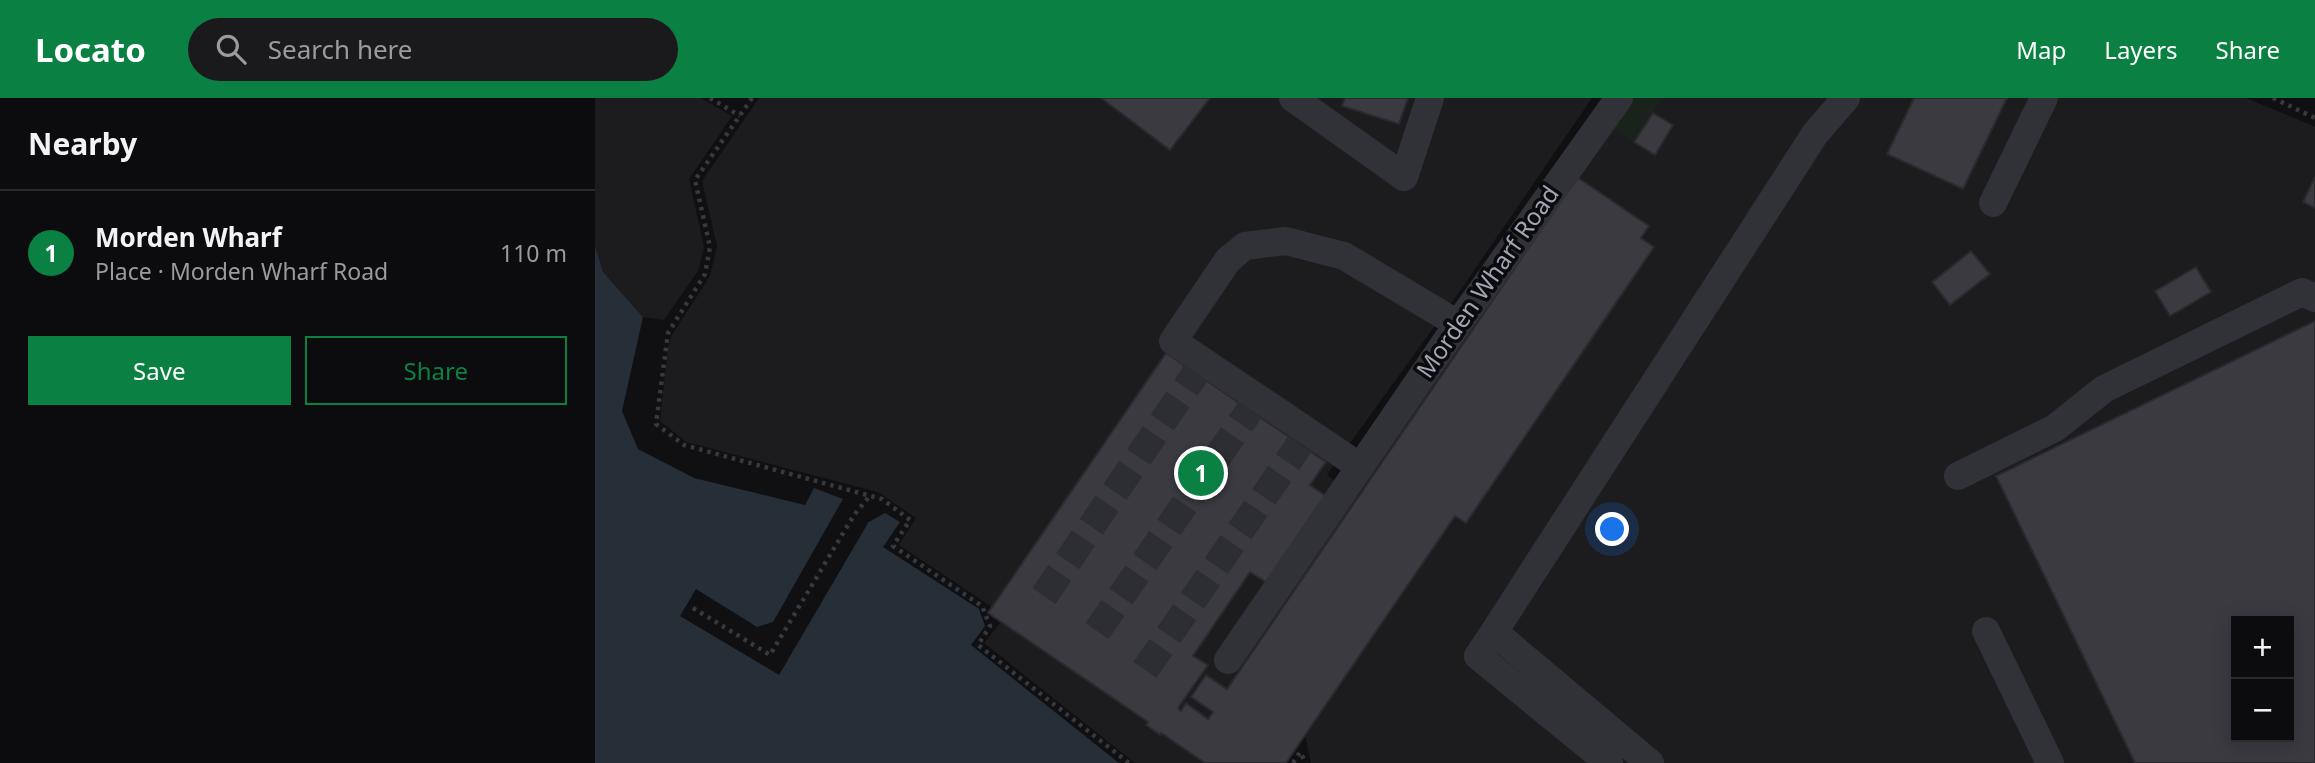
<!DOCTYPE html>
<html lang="en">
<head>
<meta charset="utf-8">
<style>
  :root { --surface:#0c0c0e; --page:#1a1a1c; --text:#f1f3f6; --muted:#9a9b9e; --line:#2c2c2e; --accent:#0b8043 }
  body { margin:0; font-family:"Noto Sans",sans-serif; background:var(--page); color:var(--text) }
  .controls { position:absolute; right:21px; bottom:21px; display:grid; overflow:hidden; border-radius:0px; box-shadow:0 4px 18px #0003 }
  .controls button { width:63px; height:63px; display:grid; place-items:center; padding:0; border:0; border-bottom:2px solid var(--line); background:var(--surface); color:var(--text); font:35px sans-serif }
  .you { position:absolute; left:1018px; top:432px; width:24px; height:24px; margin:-18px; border:5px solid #fff; border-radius:50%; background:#1a73e8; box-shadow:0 0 0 10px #1a73e833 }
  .badge { display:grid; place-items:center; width:46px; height:46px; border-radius:50%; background:var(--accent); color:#fff; font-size:23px; font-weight:700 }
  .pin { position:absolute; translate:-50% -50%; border:4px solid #fff; box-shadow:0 2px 7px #0006 }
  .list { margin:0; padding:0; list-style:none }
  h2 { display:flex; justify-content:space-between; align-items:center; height:91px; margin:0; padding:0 28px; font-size:30px }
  h2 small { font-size:23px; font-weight:400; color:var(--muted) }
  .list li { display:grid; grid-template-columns:46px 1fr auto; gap:21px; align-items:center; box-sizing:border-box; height:126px; padding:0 28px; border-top:2px solid var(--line) }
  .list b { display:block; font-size:26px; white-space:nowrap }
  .list p { margin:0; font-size:23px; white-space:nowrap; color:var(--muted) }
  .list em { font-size:23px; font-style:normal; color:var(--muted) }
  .actions { display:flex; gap:14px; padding:21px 28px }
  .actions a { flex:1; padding:16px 0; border:2px solid var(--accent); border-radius:0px; text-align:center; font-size:24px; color:var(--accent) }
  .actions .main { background:var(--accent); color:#fff }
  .icon { flex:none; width:38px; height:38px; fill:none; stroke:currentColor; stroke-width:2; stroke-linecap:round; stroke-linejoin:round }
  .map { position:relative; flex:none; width:1720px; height:665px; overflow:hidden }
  header { display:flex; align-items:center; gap:42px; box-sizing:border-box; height:98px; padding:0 35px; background:var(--accent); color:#fff }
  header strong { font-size:33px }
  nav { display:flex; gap:38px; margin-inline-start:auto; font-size:24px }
  .search { width:490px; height:63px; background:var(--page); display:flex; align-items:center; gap:18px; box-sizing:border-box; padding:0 24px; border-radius:38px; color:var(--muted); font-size:26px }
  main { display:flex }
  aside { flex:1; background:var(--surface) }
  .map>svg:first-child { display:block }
  .built { fill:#1c1c1f; fill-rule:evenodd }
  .green { fill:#1a221c }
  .water { fill:#262e37 }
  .pier { fill:#101012 }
  .building { fill:#3a3a40; stroke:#2a2a2e; stroke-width:2; fill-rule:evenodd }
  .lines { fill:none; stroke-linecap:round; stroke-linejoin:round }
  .minor-tunnel { stroke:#2d2e32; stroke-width:28; stroke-dasharray:28 14; stroke-linecap:butt }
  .path { stroke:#37393e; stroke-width:4.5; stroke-dasharray:3.5 5; stroke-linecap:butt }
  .minor { stroke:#313237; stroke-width:28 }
  .labels { text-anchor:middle; stroke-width:7; stroke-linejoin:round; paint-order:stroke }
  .street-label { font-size:24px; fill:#a0a5b4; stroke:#0b0b0d }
</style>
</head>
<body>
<header>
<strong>Locato</strong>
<div class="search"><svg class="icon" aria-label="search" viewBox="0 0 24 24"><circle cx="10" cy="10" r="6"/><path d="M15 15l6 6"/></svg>Search here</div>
<nav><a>Map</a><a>Layers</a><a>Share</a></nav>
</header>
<main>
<aside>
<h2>Nearby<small></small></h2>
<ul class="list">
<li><span class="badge">1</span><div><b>Morden Wharf</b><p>Place · Morden Wharf Road</p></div><em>110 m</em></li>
</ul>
<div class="actions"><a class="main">Save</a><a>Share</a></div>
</aside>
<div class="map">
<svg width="1720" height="665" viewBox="0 0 1720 665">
  <rect width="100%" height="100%" fill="#101012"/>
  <path class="built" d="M0,0h106l31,18 -43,63 15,68 -6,24 -34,49 -21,-3 -40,-45 -8,-27z
    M164,0h833l-132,193 -133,184 30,22 254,-370 42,-14 10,-15h583l63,26 6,3v636h-1004l-6,-28 -18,28h-152l-151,-120 17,-21 -13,-9 4,-6 -93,-62 17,-27 -38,-26 -192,-50 -26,-21 8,-74 4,-12 38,-59 7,-30 -15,-65zM1641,523h53v116h-53z"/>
  <path class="green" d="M1036,0h32l-29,44 -23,-15z"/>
  <path class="water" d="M0,147l8,27 40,45 -21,94 16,38 56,29 111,27 9,-17 29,11 -4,7 28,17 18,-10 15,9 -17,25 96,62 6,17 -14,19 148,118h-524z"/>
  <path class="pier" d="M244,408l29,17 -89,152 -99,-59 16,-27 61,38 16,-5z"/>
  <path class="building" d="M506,0h109l-40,52z
    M750,0h63l-9,26 -57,-18z
    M1319,0h93l-44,91 -76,-35z
    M1058,15l20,12 -18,30 -21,-13z
    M982,79l72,49 -8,12 13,9 -188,276 -11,-7 -169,247h-81l-44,-30 -1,2 -14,-10 2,-3 -160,-109 178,-260 160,109 -16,23 16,11 -59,87 -17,-11 -57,84 15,9 -30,43 3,3 5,-8 22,16 5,-7 -22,-15 15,-22 21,14z
    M1720,79v31l-12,-6z
    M1376,153l19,23 -40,31 -18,-23z
    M1601,169l15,25 -41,24 -15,-25z
    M1720,223v442h-180l-139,-287zM1641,523h53v116h-53z"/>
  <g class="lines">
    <path class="minor-tunnel" d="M449,498l152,-223
      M502,533l153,-221
      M550,572l155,-226"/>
    <path class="path" d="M115,0l30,18
      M157,0l-57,82 15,67 -5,27 -37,59 -12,91 28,21 198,54 28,21 -17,26 89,60 8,20 -12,19 151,118
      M1678,0l42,20
      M98,510l77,47 84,-140 15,-18
      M698,665l7,-11 6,11"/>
    <path class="minor" d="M698,0l111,79 26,-79
      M1398,105l51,-105
      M764,368l-186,-125 55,-81 17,-14 41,-5 58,15 114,68
      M1363,378l97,-48 49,-39 198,-97 13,6
      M1391,533l64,132
      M899,534l-16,24 131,107
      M633,562l230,-336 161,-226
      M1055,665l-156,-131 321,-498 31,-36"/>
  </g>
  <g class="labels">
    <g class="street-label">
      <text transform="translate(893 184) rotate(-55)" y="8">Morden Wharf Road</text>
    </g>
  </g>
</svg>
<div class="controls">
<button>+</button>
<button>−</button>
</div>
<div class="you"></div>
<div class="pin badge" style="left:606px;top:375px">1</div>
</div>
</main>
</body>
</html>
